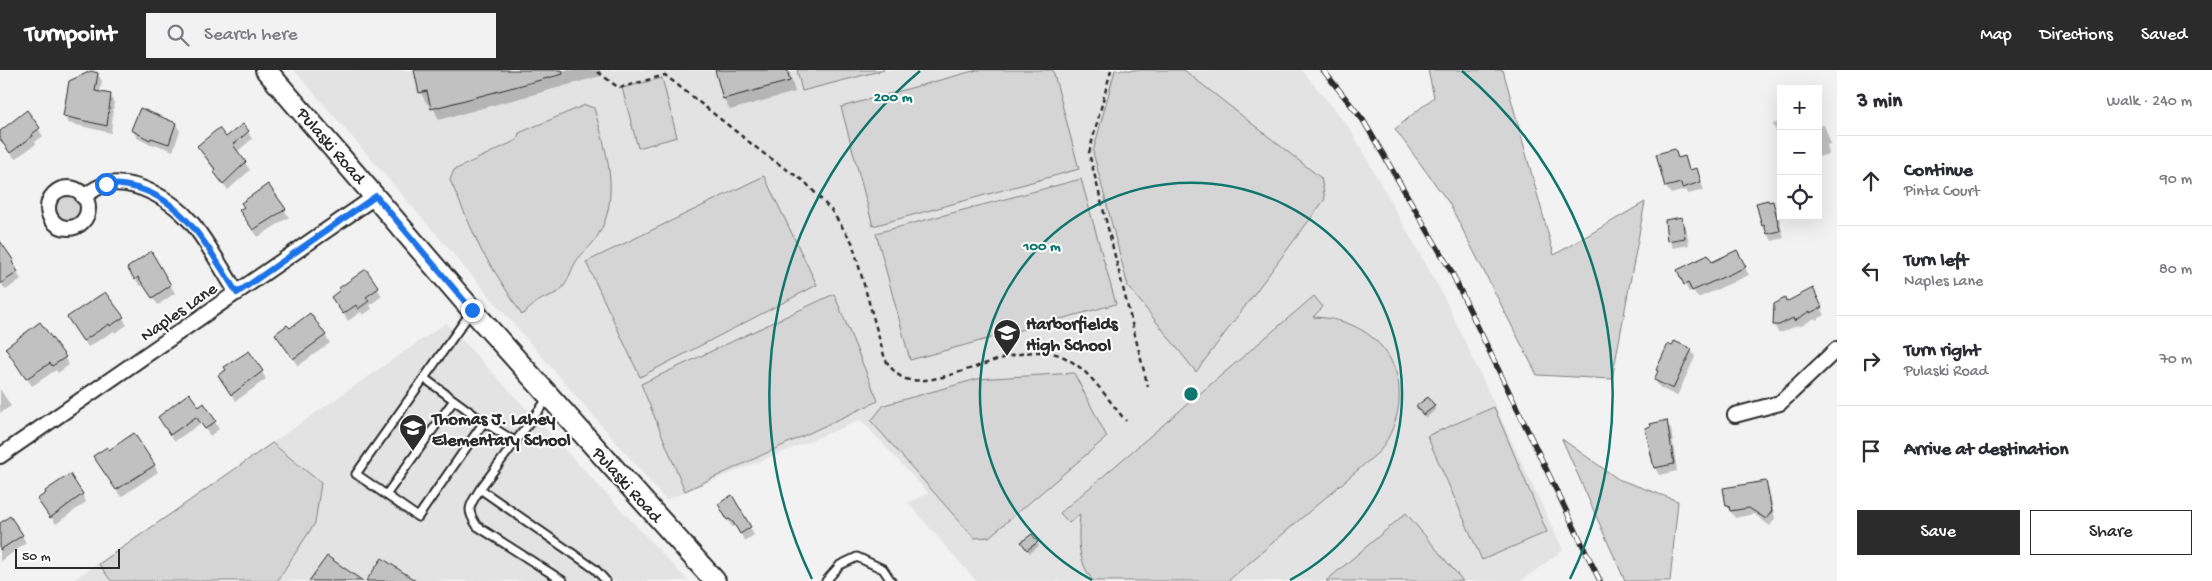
<!DOCTYPE html>
<html lang="en">
<head>
<meta charset="utf-8">
<style>
  :root { --surface:#fff; --page:#f2f2f3; --text:#2b2b33; --muted:#7c7c81; --line:#e1e1e2; --accent:#2b2b2b }
  body { margin:0; font-family:"Gochi Hand",sans-serif; background:var(--page); color:var(--text) }
  .controls { position:absolute; right:15px; top:15px; display:grid; overflow:hidden; border-radius:0px; box-shadow:0 5px 20px #0002 }
  .controls button { width:45px; height:45px; display:grid; place-items:center; padding:0; border:0; border-bottom:1px solid var(--line); background:var(--surface); color:var(--text); font:25px sans-serif }
  .scale { position:absolute; left:15px; bottom:12px; width:105px; box-sizing:border-box; padding-left:5px; border:2px solid #2b2b2b; border-top:0; font-size:14px; line-height:18px; white-space:nowrap; color:#2b2b2b; -webkit-text-stroke:4px #fff; paint-order:stroke }
  .stop { position:absolute; width:15px; height:15px; margin:-11px; border:4px solid #1a73e8; border-radius:50%; background:#fff }
  .stop.end { background:#1a73e8; border-color:#fff; box-shadow:0 1px 5px #0008 }
  .list { margin:0; padding:0; list-style:none }
  h2 { display:flex; justify-content:space-between; align-items:center; height:65px; margin:0; padding:0 20px; font-size:21px }
  h2 small { font-size:16px; font-weight:400; color:var(--muted) }
  .list li { display:grid; grid-template-columns:32px 1fr auto; gap:15px; align-items:center; box-sizing:border-box; height:90px; padding:0 20px; border-top:1px solid var(--line) }
  .list b { display:block; font-size:19px; white-space:nowrap }
  .list p { margin:0; font-size:16px; white-space:nowrap; color:var(--muted) }
  .list em { font-size:16px; font-style:normal; color:var(--muted) }
  .actions { display:flex; gap:10px; padding:15px 20px }
  .actions a { flex:1; padding:11px 0; border:1px solid var(--accent); border-radius:0px; text-align:center; font-size:18px; color:var(--accent) }
  .actions .main { background:var(--accent); color:#fff }
  .icon { flex:none; width:28px; height:28px; fill:none; stroke:currentColor; stroke-width:2; stroke-linecap:round; stroke-linejoin:round }
  .map { position:relative; flex:none; width:1837px; height:511px; overflow:hidden }
  header { display:flex; align-items:center; gap:30px; box-sizing:border-box; height:70px; padding:0 25px; background:var(--accent); color:#fff }
  header strong { font-size:24px }
  nav { display:flex; gap:28px; margin-inline-start:auto; font-size:18px }
  .search { width:350px; height:45px; background:var(--page); display:flex; align-items:center; gap:12px; box-sizing:border-box; padding:0 18px; border-radius:0px; color:var(--muted); font-size:19px }
  main { display:flex }
  aside { flex:1; background:var(--surface) }
  .map>svg:first-child { display:block }
  .built { fill:#e3e3e3 }
  .green { fill:#d5d5d5; stroke:#808080 }
  .shadow { fill:#0003 }
  .building { fill:#c1c1c1; stroke:#2b2b2b }
  .lines { fill:none; stroke-linecap:round; stroke-linejoin:round }
  .service-casing { stroke:#2b2b2b; stroke-width:11 }
  .minor-casing { stroke:#2b2b2b; stroke-width:18 }
  .secondary-casing { stroke:#2b2b2b; stroke-width:24 }
  .path { stroke:#2b2b2b; stroke-width:2.5; stroke-dasharray:5 4; stroke-linecap:butt }
  .service { stroke:#fff; stroke-width:7 }
  .minor { stroke:#fff; stroke-width:14 }
  .secondary { stroke:#fff; stroke-width:20 }
  .rail-casing { stroke:#2b2b2b; stroke-width:5.5 }
  .rail { stroke:#fff; stroke-width:4; stroke-dasharray:11; stroke-linecap:butt }
  .route { stroke:#1a73e8; stroke-width:6 }
  .ring { fill:none; stroke:#0f766e; stroke-width:2.5 }
  .labels { text-anchor:middle; stroke-width:4; stroke-linejoin:round; paint-order:stroke }
  .street-label { font-size:18px; fill:#2b2b2b; stroke:#fff }
  .poi-label { font-size:18px; font-weight:bold; fill:#2b2b2b; stroke:#fff; text-anchor:start }
  .centre { fill:#0f766e; stroke:#fff; stroke-width:2.5 }
  .ring-label { font-size:15px; text-anchor:middle; font-weight:bold; fill:#0f766e; stroke:#fff; stroke-width:4; stroke-linejoin:round; paint-order:stroke }
</style>
</head>
<body>
<header>
<strong>Turnpoint</strong>
<div class="search"><svg class="icon" aria-label="search" viewBox="0 0 24 24"><circle cx="10" cy="10" r="6"/><path d="M15 15l6 6"/></svg>Search here</div>
<nav><a>Map</a><a>Directions</a><a>Saved</a></nav>
</header>
<main>
<div class="map">
<svg width="1837" height="511" viewBox="0 0 1837 511">
  <rect width="100%" height="100%" fill="#f2f2f2"/>
  <filter id="ink" filterUnits="userSpaceOnUse"><feTurbulence type="fractalNoise" baseFrequency=".02" numOctaves="2"/><feDisplacementMap in="SourceGraphic" scale="10" xChannelSelector="R" yChannelSelector="G"/><feConvolveMatrix kernelMatrix="1 2 1 2 8 2 1 2 1" color-interpolation-filters="sRGB"/></filter>
  <g filter="url(#ink)">
    <path class="built" d="M294,0h1008l48,59 93,166 120,255 -42,31h-545l-68,-78 20,-10 -67,-73 -195,80z
      M446,253l242,258h-616z"/>
    <path class="green" d="M797,0h87l-82,21z
      M977,0h76l26,99 -206,57 -32,-119z
      M1115,0h69l137,108 4,21 -129,173 -68,-86 -35,-134z
      M1428,0h75l51,185 91,-53 -33,177 -75,-4 -88,-172 -54,-74 39,-32z
      M662,8l15,59 -39,11 -16,-60z
      M585,35l9,3c12,41 28,90 3,129 -5,9 -14,15 -20,23 -7,10 -8,24 -19,32 -7,4 -15,6 -21,10 -5,4 -10,9 -15,13l-41,-65 -31,-70 4,-10 63,-30 2,-7z
      M764,106l53,109 -177,92 -54,-115z
      M1081,109l35,125 -206,56 -34,-127z
      M51 138a16 16 0 1 1 32 0a16 16 0 1 1-32 0Z
      M834,224l44,107 -193,90 -44,-107z
      M1314,226l9,11 -10,10c76,2 111,72 67,134l-152,130h-135c-16,-21 -15,-42 -13,-67l-11,9 -9,-10z
      M1074,303l33,64 -118,100 -15,1 -103,-117 13,-16 93,-26z
      M1494,337l53,125 -65,28 -55,-124z
      M1562,369l56,40 60,22 -8,80h-45z
      M272,373l49,40 -6,40 -38,58h-166l-12,-17z
      M1406,443l57,68h-137z"/>
    <path class="shadow" d="M415,0h185l1,6 -162,44 -8,-17 -4,1 -6,-11z
      M716,0h73l6,22 -65,18 -6,-11z
      M98,4l4,7 -2,12 10,2 4,8 -3,30 -43,-10 -4,-7z
      M27,42l16,24 -8,6 1,2 -21,15 -15,-22v-5z
      M1781,52v14l-3,1 -5,-13z
      M176,54l4,7 -7,20 -18,-7 -1,2 -17,-8 -4,-8z
      M1824,55l7,19 -4,1 2,9 -11,3v-31z
      M248,62l4,7 -15,13 13,18 -22,20 -30,-43z
      M1675,80l4,9 5,-1 6,13 6,-2 8,21 -16,4 -3,-4 -14,4 -5,-7 -9,-32z
      M268,116l21,31 -31,20 -13,-19z
      M1773,133l4,7 7,28 -12,3 -9,-16 6,-21z
      M1682,149l4,7 3,19 -16,3 -4,-8z
      M0,173l17,26 -2,1 6,9 -15,11 -6,-8z
      M151,183l24,40 -17,12 -15,-21 -3,2 -7,-11z
      M1740,189l9,16 -51,23 -5,-8 -4,2 -4,-8 27,-20z
      M366,201l16,25 -12,9 2,4 -9,6 -2,-3 -13,9 -11,-17z
      M1816,227l9,18 -9,5 -1,-2 -16,9 -1,-2 -15,7h-5l-4,-7 12,-22z
      M117,239l10,16 -12,8 -1,-2 -26,16 -15,-23z
      M290,260l35,5 5,8 -32,23 -22,-31z
      M59,279l10,16 -11,8 -2,-3 -24,16 -21,-30z
      M1691,280l4,7 -18,39 -17,-8 -5,-8z
      M262,302l4,7 -30,22 -12,-18z
      M0,319l11,17 -11,7z
      M1434,337l1,3 -9,8 -6,-8z
      M199,338l16,14 4,7 -9,7 -9,-13 -26,18 -12,-16z
      M1666,352l5,7 6,42 -18,4 -4,-7z
      M108,382l46,13 4,7 -37,25 -22,-34z
      M1765,413l4,7 6,29 -5,7 -16,-12 -19,4 -8,-12z
      M82,424l4,8 -30,22 -13,-18z
      M731,427l23,38 -9,6 -7,-11 -4,-4 -2,1 -12,-22z
      M0,455l22,10 4,8 -26,19z
      M1032,465l7,11 -9,7 -6,-8z"/>
    <path class="building" d="M414,0h148l1,4 -132,35 -4,-18 -8,2z
      M715,0h72l3,11 -67,18z
      M91,1l7,2 -3,18 16,3 -4,32 -44,-10 6,-35z
      M140,38l36,15 -7,21 -18,-6 -1,2 -19,-10z
      M27,40l13,18 -8,6 1,2 -23,17 -10,-14v-8z
      M243,54l6,7 -16,14 13,17 -23,22 -10,-13 2,-2 -18,-23 22,-18 7,9z
      M1675,79l3,9 7,-2 4,14 8,-2 4,14 -19,6 -1,-5 -16,4 -9,-33z
      M268,114l18,25 -33,21 -14,-20 5,-3 -3,-4z
      M1768,130l1,2 4,-1 7,30 -13,3 -3,-9 -2,1 -6,-23z
      M1682,147l3,21 -18,3 -2,-21z
      M0,171l14,20 -2,1 6,10 -18,12z
      M1737,180l9,17 -54,24 -4,-8 -4,2 -7,-15 31,-15 4,7z
      M151,181l20,34 -19,13 -14,-21 -3,3 -8,-12z
      M366,199l13,19 -13,9 3,4 -11,8 -2,-4 -13,9 -12,-17 9,-7 -1,-2z
      M1813,218l9,19 -12,6v-2l-16,10 -1,-3 -14,7h-6l1,-21 11,-6 1,4z
      M105,222l19,25 -14,9 -1,-2 -26,17 -16,-24z
      M310,243l16,22 -33,24 -18,-25 12,-9 3,3z
      M40,252l26,35 -14,9 -2,-3 -24,16 -21,-31z
      M1674,271l18,8 -19,40 -19,-9 4,-9 -2,-1 12,-26 4,2z
      M249,281l14,20 -32,24 -13,-20 8,-5 -2,-3z
      M189,323l10,14 5,-4 12,18 -11,8 -9,-12 -26,18 -12,-18z
      M1428,327l7,9 -12,9 -7,-9z
      M1667,350l7,44 -20,4 -9,-40 6,-2 -1,-2z
      M134,363l21,32 -39,25 -23,-34 14,-9 2,3z
      M70,404l13,20 -33,24 -13,-19 9,-6 -1,-2z
      M1766,411l6,30 -6,8 -17,-11 -19,3 -1,-5h-3l-3,-18z
      M732,425l19,32 -11,7 -7,-12 -4,-3 -2,1 -9,-16z
      M10,446l13,19 -23,15v-27z
      M1032,464l6,8 -11,8 -6,-8z
      M327,486l36,25h-54z
      M382,488l34,23h-50z"/>
    <g class="lines">
      <defs>
        <path id="service" d="M471,242l-115,162 62,43 66,-95
          M424,308l60,44 32,20
          M548,328l-68,91 115,80 11,12
          M480,419c-10,17 -15,19 -3,37l86,55
          M386,425l68,-95
          M826,511l14,-16 17,-8 26,12 8,12"/>
        <path id="minor" d="M48 138a20 20 0 1 1 40 0a20 20 0 1 1-40 0Z
          M83,127c7,-5 15,-11 24,-13 30,-5 65,16 84,38 16,19 32,49 46,71
          M1735,345l45,-12 57,-54
          M0,386l376,-260"/>
        <path id="secondary" d="M266,0l206,240 243,271"/>
      </defs>
      <use href="#service" class="service-casing"/>
      <use href="#minor" class="minor-casing"/>
      <use href="#secondary" class="secondary-casing"/>
      <path class="path" d="M1111,0l-22,83 59,234
        M598,2l21,16 46,-13 98,78 42,29 26,28 21,32 33,117c5,8 14,20 25,21 44,5 106,-40 149,-25 30,12 47,43 67,66"/>
      <use href="#service" class="service"/>
      <use href="#minor" class="minor"/>
      <use href="#secondary" class="secondary"/>
      <defs>
        <path id="rail" d="M1323,0l40,50 87,149 150,312"/>
      </defs>
      <use href="#rail" class="rail-casing"/>
      <use href="#rail" class="rail"/>
    </g>
  </g>
  <g class="lines" filter="url(#ink)">
    <path class="route" d="M106,114c71,-1 97,57 131,109l139,-97 96,114"/>
  </g>
  <g class="ring">
    <path d="M1092 510A211 211 0 1 1 1290 510"/>
    <path d="M812 509A422 422 0 0 1 920 1M1462 1A422 422 0 0 1 1570 509"/>
  </g>
  <defs>
    <symbol id="school-pin" viewBox="-11 -11 22 30"><path d="M0 17L-7.5 6A9.5 9.5 0 1 1 7.5 6Z" fill="#2b2b2b" stroke="#fff"/><path d="M0-5L7-2L0 1L-7-2ZM-4 1L0 2.5L4 1V4Q0 6-4 4Z" fill="#fff"/></symbol>
  </defs>
  <g fill-rule="evenodd">
    <use href="#school-pin" x="991" y="247" width="32" height="43"/>
    <use href="#school-pin" x="397" y="342" width="32" height="43"/>
  </g>
  <g class="labels">
    <g class="street-label">
      <text transform="translate(332 75) rotate(49)" y="6">Pulaski Road</text>
      <text transform="translate(178 241) rotate(-35)" y="6">Naples Lane</text>
      <text transform="translate(628 414) rotate(48)" y="6">Pulaski Road</text>
    </g>
    <g class="poi-label">
      <text x="1026" y="259">Harborfields<tspan x="1026" dy="21">High School</tspan></text>
      <text x="432" y="354">Thomas J. Lahey<tspan x="432" dy="21">Elementary School</tspan></text>
    </g>
  </g>
  <circle cx="1191" cy="324" r="8" class="centre"/>
  <g class="ring-label">
    <text x="893" y="31">200 m</text>
    <text x="1042" y="180">100 m</text>
  </g>
</svg>
<div class="controls">
<button>+</button>
<button>−</button>
<button><svg class="icon" aria-label="locate" viewBox="0 0 24 24"><circle cx="12" cy="12" r="6"/><path d="M12 2v4M12 18v4M2 12h4M18 12h4"/></svg></button>
</div>
<div class="scale">50 m</div>
<div class="stop" style="left:106px;top:114px"></div>
<div class="stop end" style="left:472px;top:240px"></div>
</div>
<aside>
<h2>3 min<small>Walk · 240 m</small></h2>
<ul class="list">
<li><svg class="icon" aria-label="ahead" viewBox="0 0 24 24"><path d="M12 20V5M6 11l6-6 6 6"/></svg><div><b>Continue</b><p>Pinta Court</p></div><em>90 m</em></li>
<li><svg class="icon" aria-label="left" viewBox="0 0 24 24"><path d="M17 20v-9H6M10 6l-5 5 5 5"/></svg><div><b>Turn left</b><p>Naples Lane</p></div><em>80 m</em></li>
<li><svg class="icon" aria-label="right" viewBox="0 0 24 24"><path d="M7 20v-9h11M14 6l5 5-5 5"/></svg><div><b>Turn right</b><p>Pulaski Road</p></div><em>70 m</em></li>
<li><svg class="icon" aria-label="arrive" viewBox="0 0 24 24"><path d="M6 21V4h12l-3 4 3 4H6"/></svg><div><b>Arrive at destination</b></div></li>
</ul>
<div class="actions"><a class="main">Save</a><a>Share</a></div>
</aside>
</main>
</body>
</html>
